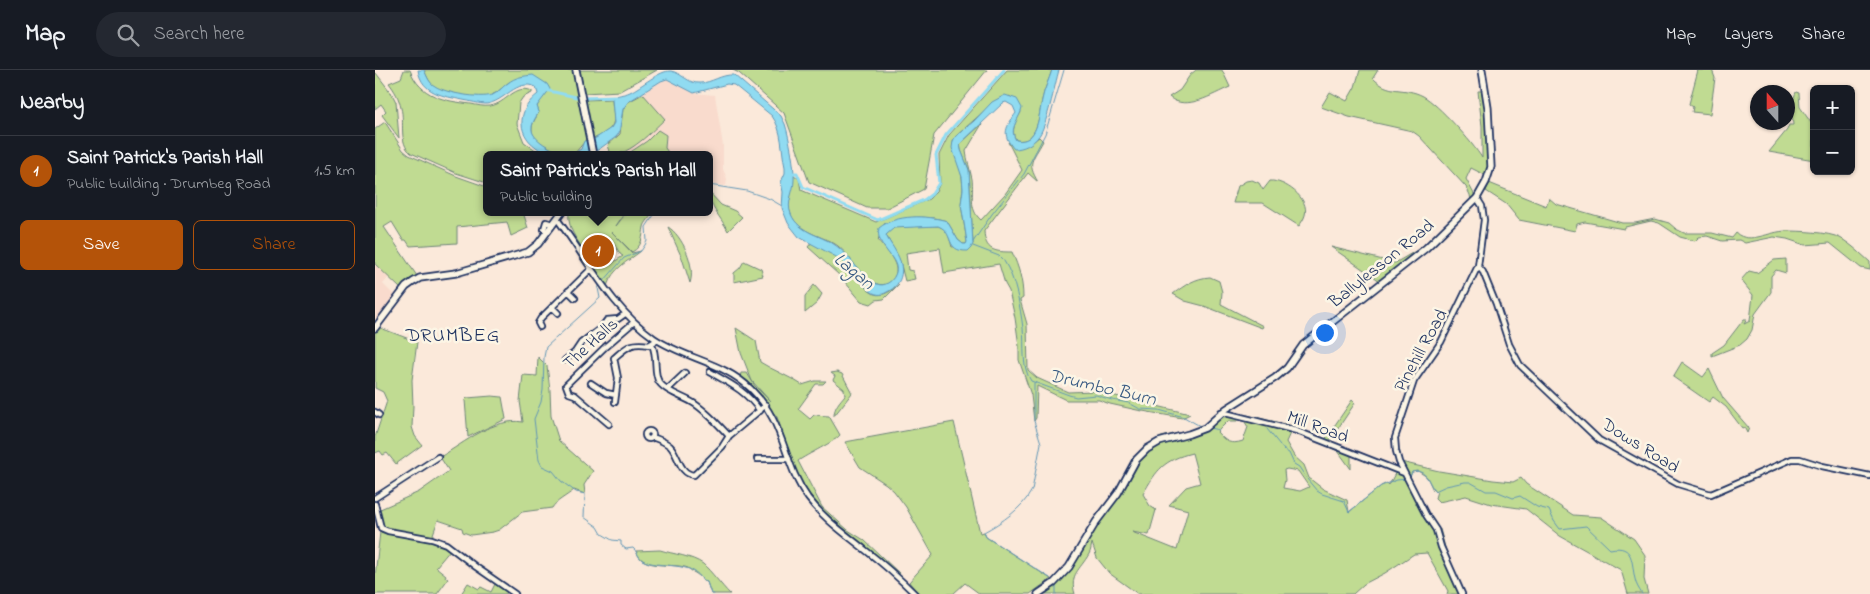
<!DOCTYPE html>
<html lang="en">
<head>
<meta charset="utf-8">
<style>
  :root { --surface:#171b24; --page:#242831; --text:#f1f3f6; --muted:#9ea1a6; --line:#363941; --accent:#b45309 }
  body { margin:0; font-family:"Indie Flower",sans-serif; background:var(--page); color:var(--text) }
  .controls { position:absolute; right:15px; top:15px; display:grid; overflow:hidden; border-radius:8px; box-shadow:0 1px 4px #0004 }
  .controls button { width:45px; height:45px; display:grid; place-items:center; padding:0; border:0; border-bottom:1px solid var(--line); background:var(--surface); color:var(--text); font:25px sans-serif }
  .compass { position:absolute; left:1375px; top:15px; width:45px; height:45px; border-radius:50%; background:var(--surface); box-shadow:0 1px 4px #0004; rotate:339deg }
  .you { position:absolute; left:949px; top:262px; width:18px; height:18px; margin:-12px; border:4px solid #fff; border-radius:50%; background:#1a73e8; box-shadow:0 0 0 8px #1a73e833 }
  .badge { display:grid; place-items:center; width:32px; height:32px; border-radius:50%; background:var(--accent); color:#fff; font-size:16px; font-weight:700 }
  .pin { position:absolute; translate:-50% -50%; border:2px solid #fff; box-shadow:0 1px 5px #0006 }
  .popup { position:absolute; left:108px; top:81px; width:230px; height:65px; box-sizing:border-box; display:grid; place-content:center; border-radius:8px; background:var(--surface); filter:drop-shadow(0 1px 4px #0005); font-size:16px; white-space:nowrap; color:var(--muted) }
  .popup b { font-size:19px; color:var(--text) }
  .popup::after { content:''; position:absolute; left:50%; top:100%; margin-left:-10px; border:10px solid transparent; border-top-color:var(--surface) }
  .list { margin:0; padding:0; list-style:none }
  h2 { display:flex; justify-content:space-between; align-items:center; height:65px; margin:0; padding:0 20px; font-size:21px }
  h2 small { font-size:16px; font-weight:400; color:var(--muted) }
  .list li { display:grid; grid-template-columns:32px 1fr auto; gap:15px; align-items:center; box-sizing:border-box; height:70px; padding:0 20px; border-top:1px solid var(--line) }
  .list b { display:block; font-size:19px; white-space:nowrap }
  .list p { margin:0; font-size:16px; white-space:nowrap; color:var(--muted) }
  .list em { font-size:16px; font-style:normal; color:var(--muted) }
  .actions { display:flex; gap:10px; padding:15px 20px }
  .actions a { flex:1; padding:11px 0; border:1px solid var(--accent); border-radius:8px; text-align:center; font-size:18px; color:var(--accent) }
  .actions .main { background:var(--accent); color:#fff }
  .icon { flex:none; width:28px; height:28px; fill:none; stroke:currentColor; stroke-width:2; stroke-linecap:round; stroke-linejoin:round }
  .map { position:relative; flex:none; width:1495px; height:524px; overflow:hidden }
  header { display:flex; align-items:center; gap:30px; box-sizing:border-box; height:70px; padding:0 25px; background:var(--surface); border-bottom:1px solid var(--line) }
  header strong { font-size:24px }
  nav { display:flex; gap:28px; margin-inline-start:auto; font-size:18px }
  .search { width:350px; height:45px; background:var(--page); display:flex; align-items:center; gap:12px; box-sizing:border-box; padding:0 18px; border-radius:28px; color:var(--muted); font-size:19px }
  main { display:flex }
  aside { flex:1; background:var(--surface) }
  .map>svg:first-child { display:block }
  .built { fill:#f9dbcd }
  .green { fill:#c0db92; stroke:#6e8578; fill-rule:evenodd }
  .water { fill:#90dbf1; stroke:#6196b6 }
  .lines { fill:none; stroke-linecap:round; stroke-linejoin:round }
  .stream { stroke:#6196b6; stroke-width:1 }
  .canal { stroke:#90dbf1; stroke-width:3 }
  .minor-casing { stroke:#1b2f5e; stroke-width:8 }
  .major-casing { stroke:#1b2f5e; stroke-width:9 }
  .minor { stroke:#fcf5e5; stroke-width:4.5 }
  .major { stroke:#fcf5e5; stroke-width:5.5 }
  .labels { text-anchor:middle; stroke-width:5; stroke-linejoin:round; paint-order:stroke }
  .street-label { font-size:18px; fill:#1b2f5e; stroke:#fcf5e5 }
  .water-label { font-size:19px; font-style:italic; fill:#385a83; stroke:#fcf5e5 }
  .quarter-label { font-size:20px; letter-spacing:1px; fill:#1b2f5e; stroke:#fcf5e5 }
</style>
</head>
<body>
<header>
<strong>Map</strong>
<div class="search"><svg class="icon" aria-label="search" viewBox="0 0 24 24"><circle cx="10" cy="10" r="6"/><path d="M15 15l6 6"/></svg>Search here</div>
<nav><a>Map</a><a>Layers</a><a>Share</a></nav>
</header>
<main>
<aside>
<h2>Nearby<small></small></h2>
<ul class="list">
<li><span class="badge">1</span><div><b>Saint Patrick's Parish Hall</b><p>Public building · Drumbeg Road</p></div><em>1.5 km</em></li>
</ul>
<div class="actions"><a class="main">Save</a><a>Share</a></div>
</aside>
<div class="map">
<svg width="1495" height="524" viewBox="0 0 1495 524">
  <rect width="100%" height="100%" fill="#fbe9da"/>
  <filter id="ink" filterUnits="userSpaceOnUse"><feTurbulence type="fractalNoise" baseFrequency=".02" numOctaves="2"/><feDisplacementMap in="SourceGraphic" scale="10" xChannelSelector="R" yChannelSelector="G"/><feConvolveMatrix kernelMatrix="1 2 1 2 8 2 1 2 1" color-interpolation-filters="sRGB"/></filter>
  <g filter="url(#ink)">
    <path class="built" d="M292,9l27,14 21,2 8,51v23l4,10 -1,7 -17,-2v-29h-98l-4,-11 9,-7 3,-4 4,-24 5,-7 33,-21z
      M0,194l14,13 -6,7 13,13 -18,24 -3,-3z"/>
    <path class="green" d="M29,0h6c10,27 35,31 61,34 5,1 13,3 19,2 16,-2 25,-23 42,-15v2l-9,4 -4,6 -2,21 7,18 19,13h-56v28l-31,-10 -45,-20c-13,-10 -6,-31 -10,-45 -2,-10 -6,-17 -12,-25l12,-5z
      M49,0h151l7,32 4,38 -11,13c-11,4 -42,-10 -43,-22 -1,-7 4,-13 7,-19l-2,-5 10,-23 -38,-2c-7,6 -14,13 -23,15 -9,2 -43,-5 -51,-10 -6,-4 -8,-11 -11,-17z
      M205,0h77l-37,21 -36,2z
      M358,0h254l-53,65 -10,54 -37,19h-20l-58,-26 -25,-69 -45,-40z
      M632,0h45c-3,10 -8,19 -10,30 -3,14 -4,45 -26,40 -6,-10 0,-19 5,-28l-11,-16 -27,16 -28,25 -2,4 9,36 1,12 -2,15 6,38 -1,2h-3l-5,-4 -11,-19c-20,-6 -44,-5 -63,3l-6,16c9,11 28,30 12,42 -6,4 -12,3 -18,0 -13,-7 -21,-26 -34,-36 -15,-11 -38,-12 -47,-31 -6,-13 4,-28 2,-41l6,5 2,11 75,32 53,-23 7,-7 4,-9 -1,-28 10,-20z
      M821,0h26l8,17c-17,7 -44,25 -61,10l11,-7 10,-15z
      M985,0h18l-5,8c16,17 31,8 50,18 15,8 50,47 59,62v-32l-4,-35h5l5,30v47l-3,7 -14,-7 -5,11 9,17 -4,5 -1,-6 -4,-8 -47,-51 -7,-5 -63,-14 -28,-10 9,-15 17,9 8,-14z
      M1323,0h14l3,8 -5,36 -18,-2 1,-5 -4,-3z
      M0,3h1l16,21 4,8 3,36 -17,-23 4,-4 -5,-7 -6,5z
      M1421,22l3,1 1,14 14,20v33l-45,-8 18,-22 2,-5h4l-2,-19z
      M268,24l22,25c-13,12 -35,36 -54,36l-3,-10 12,-11 3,-25 5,-7z
      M237,29c0,13 7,24 -6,33 -4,4 -9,6 -15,6l-6,-38z
      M10,52l18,28 6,5 47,21 31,11v25h36l5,16 -17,8 -4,-14 -50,5v16l-47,3 -4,-6h-3l-11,-18 -8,5 33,49 -15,14 -27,-26v-135z
      M607,54l-16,27c1,9 4,18 6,28 2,15 -4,30 9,41l24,-26 17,-24 -14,-28 6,6 16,-4 9,-7 4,4c-10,19 -17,21 -5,41l-10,-9 -44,58c1,20 11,21 28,21 7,16 11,29 11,46l-3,2 7,24 1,46 9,8 31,14 27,-1 95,23 -8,4 -45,-8 -27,-6 -11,-4h-33l-29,-14 -1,32 -2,3 -3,-26 -12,-35v-14l-4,-28 -6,-27 -4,-7 -6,-20 -55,9 -4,-25 -34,5 2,17 5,1 2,8 -10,2 -5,-20 -14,-26 8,-8 44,-1c10,3 11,11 14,21l21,-3 -4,-74 -8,-20 -1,-6z
      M283,60l8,5 -1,13 5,7h-44l21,-14z
      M877,110l7,3 4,7 7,-9c14,-1 40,17 35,34 -1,4 -4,8 -6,11l-36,-23h-30l5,-17 8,-5z
      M1114,113l57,23 3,-8 7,6 66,19h13l20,-4 14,4 7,6 8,4h28l20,5 4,-5c14,12 33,-2 51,-2 12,0 42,1 53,7 11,6 21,16 30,24v8l-9,-2 -31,-25 -25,2 -18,-6 -13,-2 -29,6 -6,-3 -17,1 -15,-5 -8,1 -4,4 -15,-4 -21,-14 -8,-2 -26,6 -1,2 -39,-7 -8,2 -2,7 -56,-11 -13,-16 -20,-13z
      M334,122l12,13 14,6 7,6 -14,14c-7,-14 -19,-24 -19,-39z
      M194,142h56l-9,14 11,-14h26c-2,5 -8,10 -9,15 -2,10 -1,19 -12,25l-20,-20 20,21 9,-2c-14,11 -28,17 -34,35l-15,-20 1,-3 3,-3 2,3 11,-1 2,2 12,-8 -2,-1 -9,-14 -16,8 -1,-2 -6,4 4,8 -4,-1c-9,-15 -22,-27 -20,-46z
      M293,157c14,8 28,39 22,56l-8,-25z
      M437,172c10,6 21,11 30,18 10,9 21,29 32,34 10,3 18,-4 25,-10l-15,15 -8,1 -5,4 -10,-3 -22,-26 -31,-28z
      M1049,176l-44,35 -49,-34 64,16z
      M1411,189v14l-10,-3 -5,6v16l-16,22 -3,16 -5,9 -7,6 -28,11v-3l12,-8 20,-26h3l-3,5 6,-3 3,-26 -12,-15 8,-9 8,2 17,-13z
      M369,191l17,8 2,7 -29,6v-9l6,-5z
      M835,207l9,4 3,11 -1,12 42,22 -1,2 -58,-22 -19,-5 -12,-7c12,-9 22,-16 37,-17z
      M439,215l8,9 -5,9 -12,10v-17z
      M3,257l39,15 -5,38 1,26 -1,21 3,9 7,9 -26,19 -9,-11 -4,2 -3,-4 -5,2v-16l12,-36 -4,-9 -8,-4v-57z
      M361,258l20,13 4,21c14,9 29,14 42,23l13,-4h11l-3,3h-7l-18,25 12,10 4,-4 15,1 11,19c-4,6 -34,20 -42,26l24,46 26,23 16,10 36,34 -62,-48 -22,-21 -19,-31 -20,-57 -23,-28 -14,-12 1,-4h6l8,13 15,15 -18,-20 -11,-28z
      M163,287l9,9 3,24 1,26 8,25 34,30 -9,14 1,9 -11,-4c-7,6 -18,11 -22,18l-30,4 -23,18 -6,2 -22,3 -8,-3 -1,-4 -24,-8 -6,17 -47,-9 -4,-3 -3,-15 41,-18 30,-21 -9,-14c24,-14 55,-40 83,-35l-3,-21 3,-26 14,1z
      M1307,292l21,15 6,-8 14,29 26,30 -2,5 -3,-6 -2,1 -16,-21 -13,-10 -4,5 -36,-25z
      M462,302l5,2 10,19 -18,23c0,-9 6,-15 11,-21l-1,-6 -11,-9 2,-4 -4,-3z
      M117,326l10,1 4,22 -38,18 -3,-37 2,-2z
      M977,330l3,3 -26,39 22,9v18l-13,-18 -41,-19 -6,-1 -5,11 8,14 10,9 5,13 14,11 24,11 2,12 32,-26 6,-3 2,2 12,-23 38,9 54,9 20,2 8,-4 5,6 47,31 28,2 33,22 11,16 -1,24 4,15h-20l-7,-24 -61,-34 -34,-27 -35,-5 -25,-8 -27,6 -4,-4 2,-7 -4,-1 -6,-13 -9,-6 -6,1 -3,7 16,32 -3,4 13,19 5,-5 6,22 18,43h-17l1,-3 -21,-38 -13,1 -29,19 -21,11 -11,10h-215l-29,-21 -12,-15 -5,-15c-1,4 -1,8 -3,11 -9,16 -20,20 -14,40h-32l16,-12 10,-11 29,-47 26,-36 18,-31 -4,-4 23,-16 35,-8 13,-7 6,-7 8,-1 15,4 -1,3h-9l-11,11c9,10 13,13 26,9l5,-14 -5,-8 4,-4 46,11 31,15zM817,383l8,30 -14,4 -17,18 19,5 -11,40 -45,-18 17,3 7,-25 -6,-4 -7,-12c14,-25 21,-34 49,-41zM912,399l11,2 11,16 -9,4 -17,-3 2,-8 -1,-10z
      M579,352l26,111 4,-1 2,5 65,42 -21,15h-50l-15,-11 -12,11h-34l-10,-12 24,-27 -27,-48 -12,-16 -8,-7 -26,-17 -15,-25z
      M5,462l61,11 10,6 -15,18 10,8 -1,2 3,2 -11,15h-62v-18z
      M285,480c13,4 32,6 43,14 8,7 18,21 27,30h-19l-4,-12 -4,-1c-3,-5 -4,-5 -8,-8 -3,-1 -4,-3 -7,-5 -16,-6 -45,3 -52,-17z
      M121,512l12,9 -2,3h-45l7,-11 11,6 2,-2 10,5z"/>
    <path class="water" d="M43,0h6c3,6 5,13 11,16 10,7 45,13 57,9 6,-2 10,-8 16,-12 7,-6 16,-7 25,-8l14,9 3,5 -13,17 2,6c-3,5 -8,12 -7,18 1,11 25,22 34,25 -5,0 -11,1 -16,0 -5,-1 -10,-5 -14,-8 -21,-15 -17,-39 2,-53l-2,-7c-20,-9 -31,15 -50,17 -7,0 -16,-3 -23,-4 -19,-4 -41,-6 -45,-30z
      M677,0h7c-4,14 -13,59 -21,67 -5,7 -15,12 -24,12 -13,-15 -8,-22 2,-36l-3,-7 -7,-4 -3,1 -43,41 1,6 8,20 4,74 -2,4 -3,3c-24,1 -13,-19 -30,-25l-44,2 -8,7c3,7 7,11 10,17 9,15 8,32 -9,40 -6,4 -12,3 -18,-2l-29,-31 -41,-22 -11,-14 -6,-15 1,-16 -2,-10 4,-9v-6c-4,-17 -2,-36 -13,-51l-38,-31 -7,-1 -33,9 -27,-14 -6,2 -33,21 -5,7 -4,24 -3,4 -25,18h-19l9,-6 3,-8 12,-3 15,-10 3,-5 -2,-24c5,-5 12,-4 18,-7 11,-5 30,-22 41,-21 11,2 17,13 29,12 12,0 21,-9 34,-8l47,41 4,8c4,12 10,44 9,56 0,12 -8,22 -3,34 8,20 33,21 48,34 14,10 22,31 38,36 7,3 15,-2 18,-9 8,-16 -21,-28 -16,-47 17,-14 48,-13 68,-7l11,19 5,4h3l1,-2 -6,-38 2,-15 -1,-12 -10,-29 1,-7 2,-4 19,-16 18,-19 13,-7 12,4 5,9c-2,11 -14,20 -6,32 22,5 23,-26 26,-40 2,-11 7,-20 10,-30z"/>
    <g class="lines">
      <path class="stream" d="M334,115l38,6 23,8 12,7
        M598,172l19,-28 32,-40 21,-40 19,-64
        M598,176l26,10 4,4
        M629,191c12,18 16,46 19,67 2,18 -2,38 8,53l38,14 7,2 20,-2 16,5 17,3 11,6 19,1 25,7 16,9
        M228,212l21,-24 17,-7 4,-6 2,-4 -1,-14 10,-15
        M225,215l-2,3 2,10 -54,49 -2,10 -1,33 -2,12 -7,17 5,41 3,6 11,5 8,10 15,11 9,2 -1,23 14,10 4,7 10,6 9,1v4l5,4 7,-1c4,3 5,9 9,12 17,9 51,0 61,21l4,1 4,12h3
        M659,313v38l7,22 -9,47c-10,19 -30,32 -48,42l2,5 64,41
        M834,358l10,2
        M892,359l17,21 5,3 5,11 5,3 8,12 10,12 5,3 22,7 5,11 32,-26 16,-6 9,-1
        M1035,407l2,-5c14,-4 16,10 23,19l11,-5 19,-4h5l16,9h10l17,7 7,-2 17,11 12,3 5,11 6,8 26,-3 24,23c25,-5 21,14 25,30 1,6 4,10 7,15
        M681,515v9"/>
      <path class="canal" d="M170,20l31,7
        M210,28l31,-1
        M414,103h8l6,14 75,33 46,-20 8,-6 7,-11 -3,-28 10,-20 58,-65"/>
      <defs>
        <path id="minor" d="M182,149c31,41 54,89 97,119 31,21 70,24 97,51 35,34 31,73 57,109 16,21 36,35 56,51 18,14 35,29 51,45
          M169,159l2,-7 7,2
          M1103,196l5,6 13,32 13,40 11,21 79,75 79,44 33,10 81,-35h8l22,7 48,10
          M193,221l7,7
          M177,237l6,6
          M165,257l-2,-4 3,-5 50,-49
          M277,275c6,11 1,28 7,37 8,11 26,15 36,22 13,9 24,21 34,32
          M190,290l10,-8 6,-9 20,-15 6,-8 11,-1 7,-5
          M335,302c21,12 36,19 50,39
          M216,313l15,10 10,2
          M293,319l17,-16
          M240,332l3,-24 -4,-20c14,-12 17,-16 35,-13l5,-3
          M0,342l4,3
          M846,342l76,19 107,42
          M234,354l-34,-29 -6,-2 -3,-8 39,-38 29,-25
          M270 365a4 4 0 1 1 8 0a4 4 0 1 1-8 0Z
          M277,367c6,2 13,5 18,9 9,9 9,28 24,29l28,-28 7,-11 37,-31
          M382,389h32
          M0,428l63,-41
          M0,434l6,24 7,3 44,8 14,5 30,23 39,27
          M1087,524l-21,-47 -5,-17 -10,-15 -27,-53 -3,-11 -1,-13 19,-57 27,-39 37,-76 6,-46 -2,-14 -5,-8"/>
        <path id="major" d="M201,0l17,85
          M0,258l31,-41 7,-5 7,-4 36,-5 72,-21 10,-8 24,-32
          M663,524l16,-11 15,-16 27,-45 22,-29 18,-33 11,-11 12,-7 30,-8 16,-6 21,-19 49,-31 12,-10 16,-23 123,-97 51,-50 9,-16 5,-15 -3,-59 -6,-38"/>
      </defs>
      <use href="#minor" class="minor-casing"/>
      <use href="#major" class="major-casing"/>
      <use href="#minor" class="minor"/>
      <use href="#major" class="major"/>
    </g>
  </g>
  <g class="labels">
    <g class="street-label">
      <text transform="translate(1006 193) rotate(-39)" y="6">Ballylesson Road</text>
      <text transform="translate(215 273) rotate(-42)" y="6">The Halls</text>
      <text transform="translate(1045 280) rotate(-61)" y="6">Pinehill Road</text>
      <text transform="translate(943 356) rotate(20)" y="6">Mill Road</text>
      <text transform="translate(1266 375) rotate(32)" y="6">Dows Road</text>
    </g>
    <g class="water-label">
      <text transform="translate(480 200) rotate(40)" y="7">Lagan</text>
      <text transform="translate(728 316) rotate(13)" y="7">Drumbo Burn</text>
    </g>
    <g class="quarter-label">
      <text x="78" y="271">DRUMBEG</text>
    </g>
  </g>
</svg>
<div class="controls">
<button>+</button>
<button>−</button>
</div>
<svg class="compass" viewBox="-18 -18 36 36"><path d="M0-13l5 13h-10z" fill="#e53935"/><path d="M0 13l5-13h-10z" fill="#9ea1a6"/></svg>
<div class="you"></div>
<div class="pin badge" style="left:223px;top:181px">1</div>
<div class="popup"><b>Saint Patrick's Parish Hall</b>Public building</div>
</div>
</main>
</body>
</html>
